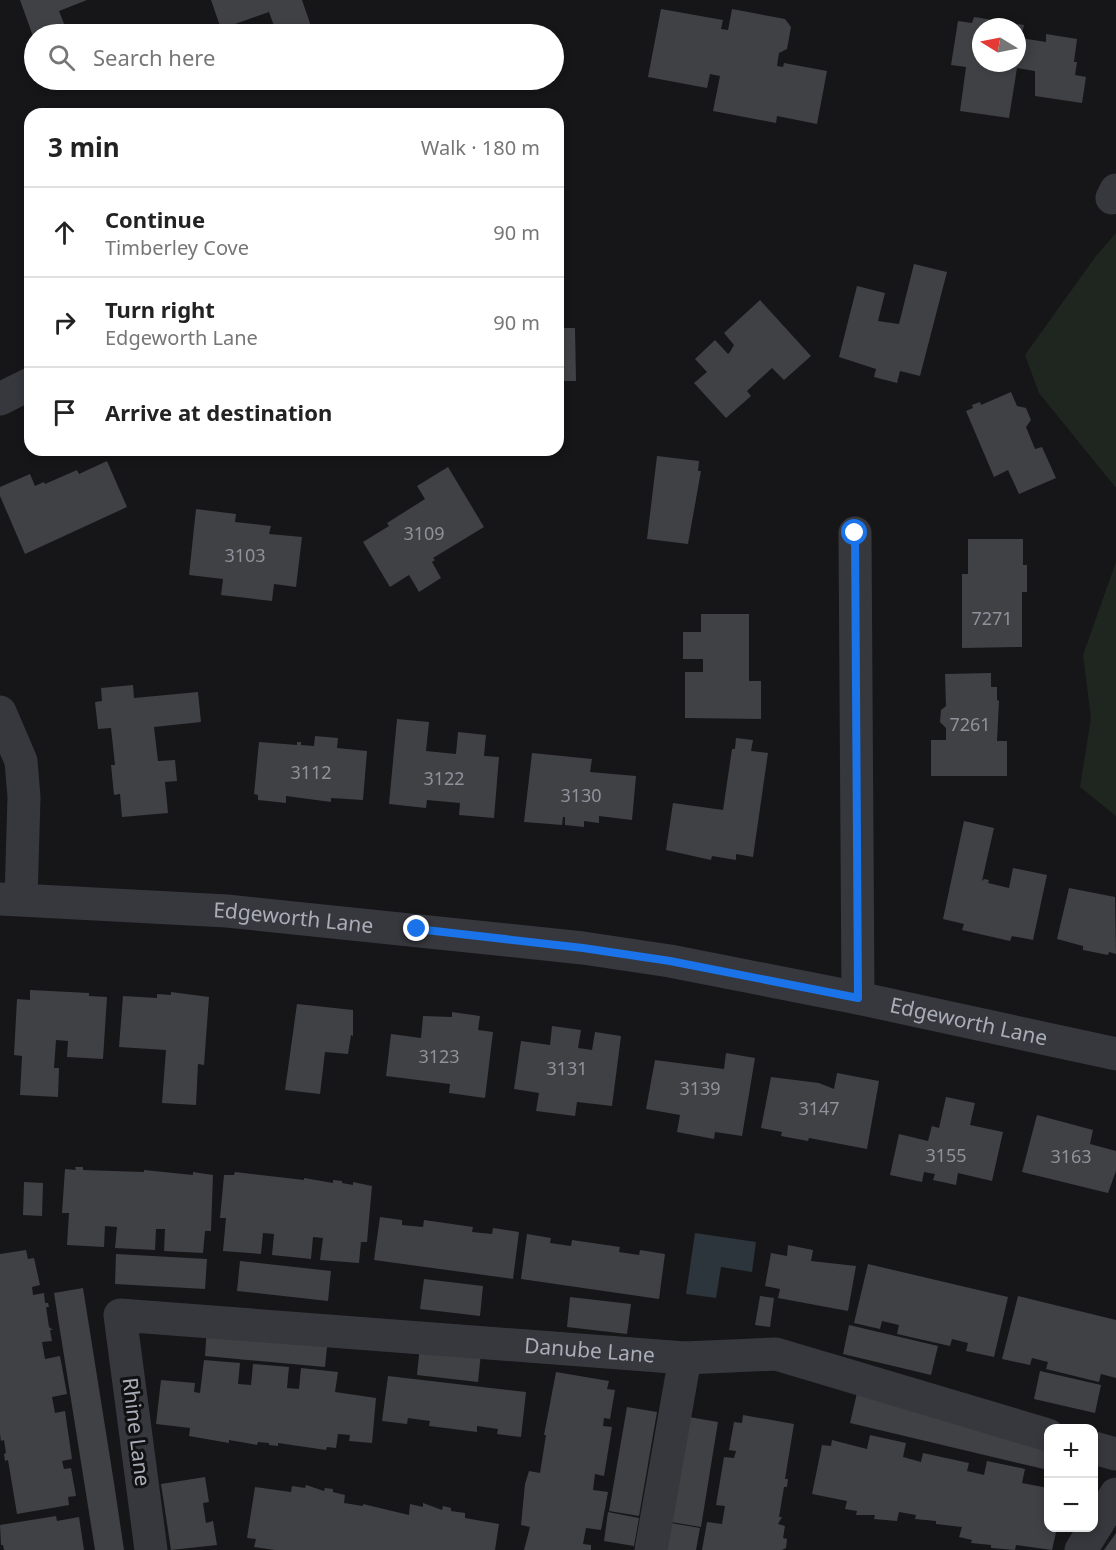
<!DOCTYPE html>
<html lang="en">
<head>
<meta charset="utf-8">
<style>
  :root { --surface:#fff; --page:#f2f2f2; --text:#222; --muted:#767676; --line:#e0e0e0 }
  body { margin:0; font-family:"Noto Sans",sans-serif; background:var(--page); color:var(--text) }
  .controls { position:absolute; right:18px; bottom:18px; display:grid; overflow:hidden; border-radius:12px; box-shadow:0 3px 9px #0003 }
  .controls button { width:54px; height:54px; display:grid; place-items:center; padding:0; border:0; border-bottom:2px solid var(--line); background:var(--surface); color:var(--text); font:30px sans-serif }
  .compass { position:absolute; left:972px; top:18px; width:54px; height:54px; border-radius:50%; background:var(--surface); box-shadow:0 3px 9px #0003; rotate:280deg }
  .stop { position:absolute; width:18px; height:18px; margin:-14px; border:4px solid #1a73e8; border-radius:50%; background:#fff }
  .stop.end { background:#1a73e8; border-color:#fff; box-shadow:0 2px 6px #0008 }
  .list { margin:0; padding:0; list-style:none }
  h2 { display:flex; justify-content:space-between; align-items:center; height:78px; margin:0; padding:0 24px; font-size:26px }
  h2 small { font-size:20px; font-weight:400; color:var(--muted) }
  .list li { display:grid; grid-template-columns:39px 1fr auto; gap:18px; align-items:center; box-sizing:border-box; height:90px; padding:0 24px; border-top:2px solid var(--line) }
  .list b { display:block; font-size:22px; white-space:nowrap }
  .list p { margin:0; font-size:20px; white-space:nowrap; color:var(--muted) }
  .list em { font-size:20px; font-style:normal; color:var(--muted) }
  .icon { flex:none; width:33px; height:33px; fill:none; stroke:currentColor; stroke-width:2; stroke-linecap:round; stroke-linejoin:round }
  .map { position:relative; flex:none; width:1116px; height:1550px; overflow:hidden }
  .search { position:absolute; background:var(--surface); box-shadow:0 3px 9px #0003; left:24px; top:24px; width:540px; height:66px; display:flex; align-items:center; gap:15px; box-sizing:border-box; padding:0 21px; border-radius:33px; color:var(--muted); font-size:22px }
  .panel { position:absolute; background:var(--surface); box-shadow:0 3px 9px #0003; left:24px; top:108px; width:540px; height:348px; border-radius:18px }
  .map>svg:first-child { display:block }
  .green { fill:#1e261f }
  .water { fill:#2c353c }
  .building { fill:#404145; fill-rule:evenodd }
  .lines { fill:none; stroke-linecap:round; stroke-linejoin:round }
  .minor { stroke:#37383d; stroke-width:33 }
  .route { stroke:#1a73e8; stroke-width:8 }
  .labels { text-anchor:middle; stroke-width:6; stroke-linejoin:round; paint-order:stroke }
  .number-label { font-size:18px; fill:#8e929b }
  .street-label { font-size:21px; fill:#a8adb8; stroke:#111113 }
</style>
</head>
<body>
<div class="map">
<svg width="1116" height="1550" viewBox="0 0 1116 1550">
  <rect width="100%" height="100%" fill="#161618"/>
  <path class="green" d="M1116,233v255l-77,-95 -14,-38 71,-99z
    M1116,562v254l-36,-29 11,-69 -8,-63z"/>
  <path class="water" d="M695,1233l61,9 -4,30 -31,-5 -5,31 -30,-4z"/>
  <path class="building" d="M20,0h67l-28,11 9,23h-34v5z
    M211,0h91l10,29 -17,5h-18l-8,-22 -48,17z
    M661,9l62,11 -2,9 7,1 4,-21 53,10 6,8 -4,22 -8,4 -2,13 6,1 1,-4 43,8 -10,53 -40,-8 -1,7 -63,-12 7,-35 -10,-2 -3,14 -59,-11z
    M974,17l50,8 -3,13 25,4v-8l31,5 -3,23h3l-2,13 11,2 -4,26 -47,-7v-25l-18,-3 -8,50 -49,-7 6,-44 -15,-2 7,-44 14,2zM981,27h36v36h-36z
    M914,264l33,8 -27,104 -20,-5 -3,12 -23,-6 2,-8 -37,-12 18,-71 28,7 -7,28 21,3z
    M760,300l51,56 -27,24 -12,-12 -25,23 4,5 -25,22 -32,-35 13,-11 -12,-13 20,-19 13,14 2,-2 4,-7 -10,-12z
    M558,328h17l1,53h-18z
    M1011,392l6,14 9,2 5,12 -5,7 9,22 7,-2 14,31 -37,16 -11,-24 -14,7 -28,-66 7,-3 -1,-3 8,-3 1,3z
    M657,456l42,5 -1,10h3l-13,73 -41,-5z
    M107,461l20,46 -102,47 -25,-58v-9l30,-13 5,12 9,-4 1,2 32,-14 2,4z
    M448,467l36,60 -51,31 2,2 -3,2 9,16 -22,14 -10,-17 -19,12 -27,-45 26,-16 -2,-3 38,-24 -8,-13z
    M196,509l40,5 -1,8 36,4 -2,8 33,3 -6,50 -22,-3 -2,17 -51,-6 2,-16 -34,-4z
    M968,539h55v26h4v27h-5v55l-60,1v-74h6z
    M701,614h48v67h12v38l-76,-1v-46h18v-13h-20v-27h18z
    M991,673v14h6v13l2,1 -2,40h10v35h-76v-36h15v-12l-6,-6 1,-12 5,-4 -1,-32z
    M133,685l1,13 64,-6 3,30 -47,5 4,34 17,-1 2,21 -12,1 3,31 -46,4 -2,-23 -6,1 -3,-30h4l-4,-37 -13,1 -3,-27 7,-1 -1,-13z
    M397,719l32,3 -3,29 30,3 2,-22 28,3 -2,21 15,1 -5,61 -35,-3 1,-12 -33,-3 -1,8 -37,-4z
    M315,736l23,2 -1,10 30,3 -4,49 -32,-2v4l-45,-6v7l-28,-3v-5l-4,-1 5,-52 38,3v-3h4v3l13,1z
    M736,738l17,2 -2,11 17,2 -15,104 -17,-3v6l-24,-4 -1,4 -45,-10 7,-47 50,7 9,-61h3z
    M532,753l60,6 -2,13 46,4 -4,44 -33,-4v7l-15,-2v6l-19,-2v-8h-2l-1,8 -38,-3z
    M964,821l30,7 -12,53 2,-2 5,1 -1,3 21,5 4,-20 34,7 -14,65 -21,-4 -2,5 -48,-11 2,-6 -21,-5z
    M1069,888l46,9 1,57 -7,-2 -1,3 -25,-5v-4l-26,-7z
    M30,990l59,3v3l18,1 -4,62 -36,-2 1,-16 -12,-1 -2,28h5l-1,29 -38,-2 2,-39 -8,-1 3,-56 13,1z
    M171,992l38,5 -5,68 -6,-1 -2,41 -34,-2 4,-53 -47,-3 4,-51 34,2v-4l14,1z
    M297,1004l56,6v26l-2,-1 -3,19 -23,-2 -5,42 -35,-4z
    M452,1012l28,4 -2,14 15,2 -8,66 -36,-5 1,-9 -64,-8 5,-42 30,4 2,-22 29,1z
    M552,1026l29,4 -3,18 14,2 3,-18 26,4 -9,70 -35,-4 -2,14 -39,-5 3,-18 -25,-4 7,-48 29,4z
    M726,1053l29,5 -13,78 -27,-4 -1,7 -37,-7 3,-17 -34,-6 9,-49 69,9z
    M837,1073l42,8 -12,68 -58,-11 -1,3 -27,-5 1,-4 -21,-4 10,-51 48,6 15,6z
    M946,1097l29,6 -5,22 33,7 -11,49 -34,-8 -2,12 -23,-5 2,-6 -11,-2 -2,10 -32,-7 9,-41 29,7 4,-15 7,2z
    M1037,1115l56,15 -3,14 26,7v20l-8,22 -86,-21z
    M75,1167h8v3l61,2v-2l49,5v-3l20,3 -2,56h-6l-2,22 -39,-2 1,-22h-9l-1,21 -40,-2 2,-21 -12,-1 -1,21 -37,-2 2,-32h-7l3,-44 11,1z
    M235,1172l69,8v-2l29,5v-3l9,1v2l11,2v-3l19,4 -5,56h-6l-2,21 -39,-3 3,-22 -10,-1 -2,22 -39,-4 2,-21 -11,-1 -2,21 -38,-3 3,-33h-6l4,-43h10z
    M24,1182l19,1 -1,33 -19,-1z
    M380,1217l22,3v5l21,2 1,-7 49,7 -1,5 20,2 1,-6 26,4 -6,47 -139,-19z
    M527,1234l24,4 -1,5 21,3 1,-6 48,7 -1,5 20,3 1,-5 25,4 -6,45 -138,-20z
    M788,1245l25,5 -2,11 45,5 -8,45 -70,-13 2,-9 -15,-3 6,-33 16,3z
    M26,1250l2,9 6,-1 6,27 -8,2 1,8 11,-2 1,10h3l1,4h-3l3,20 4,3h-3l2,11 -10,1 3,17 15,-3 7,38 -15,3 3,16 10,-2 7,48 -10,2 2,8 7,-1 5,28 -8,1 1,8 -52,9 -9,-54 -3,1 -1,-7 2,-1 -2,-13 -3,1 -1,-7v-180z
    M116,1254l91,5 -2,30 -90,-5z
    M240,1261l91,10 -3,30 -91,-10z
    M868,1264l140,33 -14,60 -28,-6 2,-8 -16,-4 -2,7 -53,-12 2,-9 -17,-4 -2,8 -26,-6z
    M424,1279l59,7 -3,30 -60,-7z
    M83,1288l31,195 10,67h-29l-41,-257z
    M760,1296l14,2 -4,29 -15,-2z
    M1018,1296l98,24v58l-15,-4 -2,8 -53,-13 2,-7 -16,-4 -2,7 -28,-6z
    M570,1297l61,7 -4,30 -60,-7z
    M849,1325l89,21 -7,29 -88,-21z
    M207,1326l121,11 -3,30 -120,-11z
    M420,1345l61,8 -3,29 -61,-7z
    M204,1360l36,3 -2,21 13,1 2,-21 36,3 -2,21 12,1 2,-21 37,4 -3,20 41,6 -4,45 -23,-2 1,-6 -12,-1 -2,14 -9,-1 -1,3 -48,-7v3l-9,-1v-2l-11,-1 -1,3 -28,-5v3l-40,-7 1,-8 -34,-4 5,-44 34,3 -1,9 6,1z
    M1040,1371l61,14 -6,28 -61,-14z
    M556,1372l53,9 -2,8 8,1 -5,29 -6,-1 -1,8 9,1 -8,49 -9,-2 -2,16 15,2 -7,38 -15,-2 -3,16 8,1v5h-67l6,-23 -9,-2 4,-41 4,-13 11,2 6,-38h-2z
    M388,1376l138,16 -5,45 -24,-3 1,-5 -21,-3v6l-48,-6 1,-5 -22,-3 -1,6 -25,-3z
    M857,1393l191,45v32l-198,-47z
    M627,1407l30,5 -18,104 -30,-5z
    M743,1415l51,9 -9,55h3l-1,8h-3l-5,30h3l-4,7 7,2 -2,12 4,1 -1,9 -4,2h-80l5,-28 15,2 3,-18 -9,-1 8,-48 10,1 2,-7 -7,-1 5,-28 8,1z
    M689,1417l29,5 -17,105 -30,-5z
    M870,1435l36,8 -3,14 18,5 2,-9 46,10 -2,8 17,4 3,-14 38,8 -3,14 26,5v40h9l-5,22 -36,-5 -1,5 -24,-2v-3l-20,-2 1,-3 -13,-3 3,-10 -26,-3v-3l-21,-2 1,-4 -17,-3 -2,9 -23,-2 1,-4h-19l1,-4 -12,-2 2,-8 -35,-7 10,-49 9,1 1,-6 35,9z
    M205,1477l4,25 -6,1 3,20 7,-2 4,24 -46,5 -10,-66z
    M306,1485l18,6 1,-3 8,1v3l12,3 -1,8 19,3v-2l46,11 1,-11 13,3v-4l19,7 1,-4 8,2v3l14,2v5l34,6 -4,26h-220l-21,-3 2,-8 -9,-1 8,-51 36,5 1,-6 13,2z
    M608,1512l31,6 -5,28 -30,-5z
    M56,1516l1,5 22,-4 5,33h-80l-1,-5h-2l-1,-20z
    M671,1523l29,5 -4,22h-30z
    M1116,1533v17h-12z"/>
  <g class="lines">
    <g class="minor">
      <path d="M1112,198l4,-8"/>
      <path d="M0,399l30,-15"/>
      <path d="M855,533l3,465"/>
      <path d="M0,712l21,49 3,36 -3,102"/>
      <path id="s1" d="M0,899l227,12 356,37 87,13 188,37 258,56"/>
      <path d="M1094,1448l22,6"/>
      <path id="s2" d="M151,1550l-31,-235 565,43 91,-4 272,81"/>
      <path d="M651,1550l34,-192"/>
      <path d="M1081,1550l35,-56"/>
    </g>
  </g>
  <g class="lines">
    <path class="route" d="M417,929l166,19 87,13 188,37 -3,-465"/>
  </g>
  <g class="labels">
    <g class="number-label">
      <text x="424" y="540">3109</text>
      <text x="245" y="562">3103</text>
      <text x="992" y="625">7271</text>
      <text x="970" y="731">7261</text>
      <text x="311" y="779">3112</text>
      <text x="444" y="785">3122</text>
      <text x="581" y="802">3130</text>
      <text x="439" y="1063">3123</text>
      <text x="567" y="1075">3131</text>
      <text x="700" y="1095">3139</text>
      <text x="819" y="1115">3147</text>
      <text x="946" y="1162">3155</text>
      <text x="1071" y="1163">3163</text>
    </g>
    <g class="street-label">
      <text dy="7" stroke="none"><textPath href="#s1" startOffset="294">Edgeworth Lane</textPath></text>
      <text dy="7" stroke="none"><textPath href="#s1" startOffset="978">Edgeworth Lane</textPath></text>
      <text dy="7" stroke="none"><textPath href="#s2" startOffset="708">Danube Lane</textPath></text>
      <text transform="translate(136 1432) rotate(83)" y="7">Rhine Lane</text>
    </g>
  </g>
</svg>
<div class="controls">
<button>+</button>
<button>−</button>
</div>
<svg class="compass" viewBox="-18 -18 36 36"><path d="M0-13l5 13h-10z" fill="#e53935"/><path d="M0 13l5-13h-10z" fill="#767676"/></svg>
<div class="stop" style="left:855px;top:533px"></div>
<div class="stop end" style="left:417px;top:929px"></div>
<div class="search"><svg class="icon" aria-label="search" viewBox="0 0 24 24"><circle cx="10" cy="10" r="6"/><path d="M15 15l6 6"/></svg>Search here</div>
<section class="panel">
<h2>3 min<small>Walk · 180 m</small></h2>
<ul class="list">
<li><svg class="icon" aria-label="ahead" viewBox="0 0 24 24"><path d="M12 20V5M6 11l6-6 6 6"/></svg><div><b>Continue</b><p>Timberley Cove</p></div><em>90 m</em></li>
<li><svg class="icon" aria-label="right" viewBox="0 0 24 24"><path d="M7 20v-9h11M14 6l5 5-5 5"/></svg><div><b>Turn right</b><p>Edgeworth Lane</p></div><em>90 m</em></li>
<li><svg class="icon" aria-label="arrive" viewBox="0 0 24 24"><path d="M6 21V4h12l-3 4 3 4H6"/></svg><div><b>Arrive at destination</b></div></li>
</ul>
</section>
</div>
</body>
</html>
